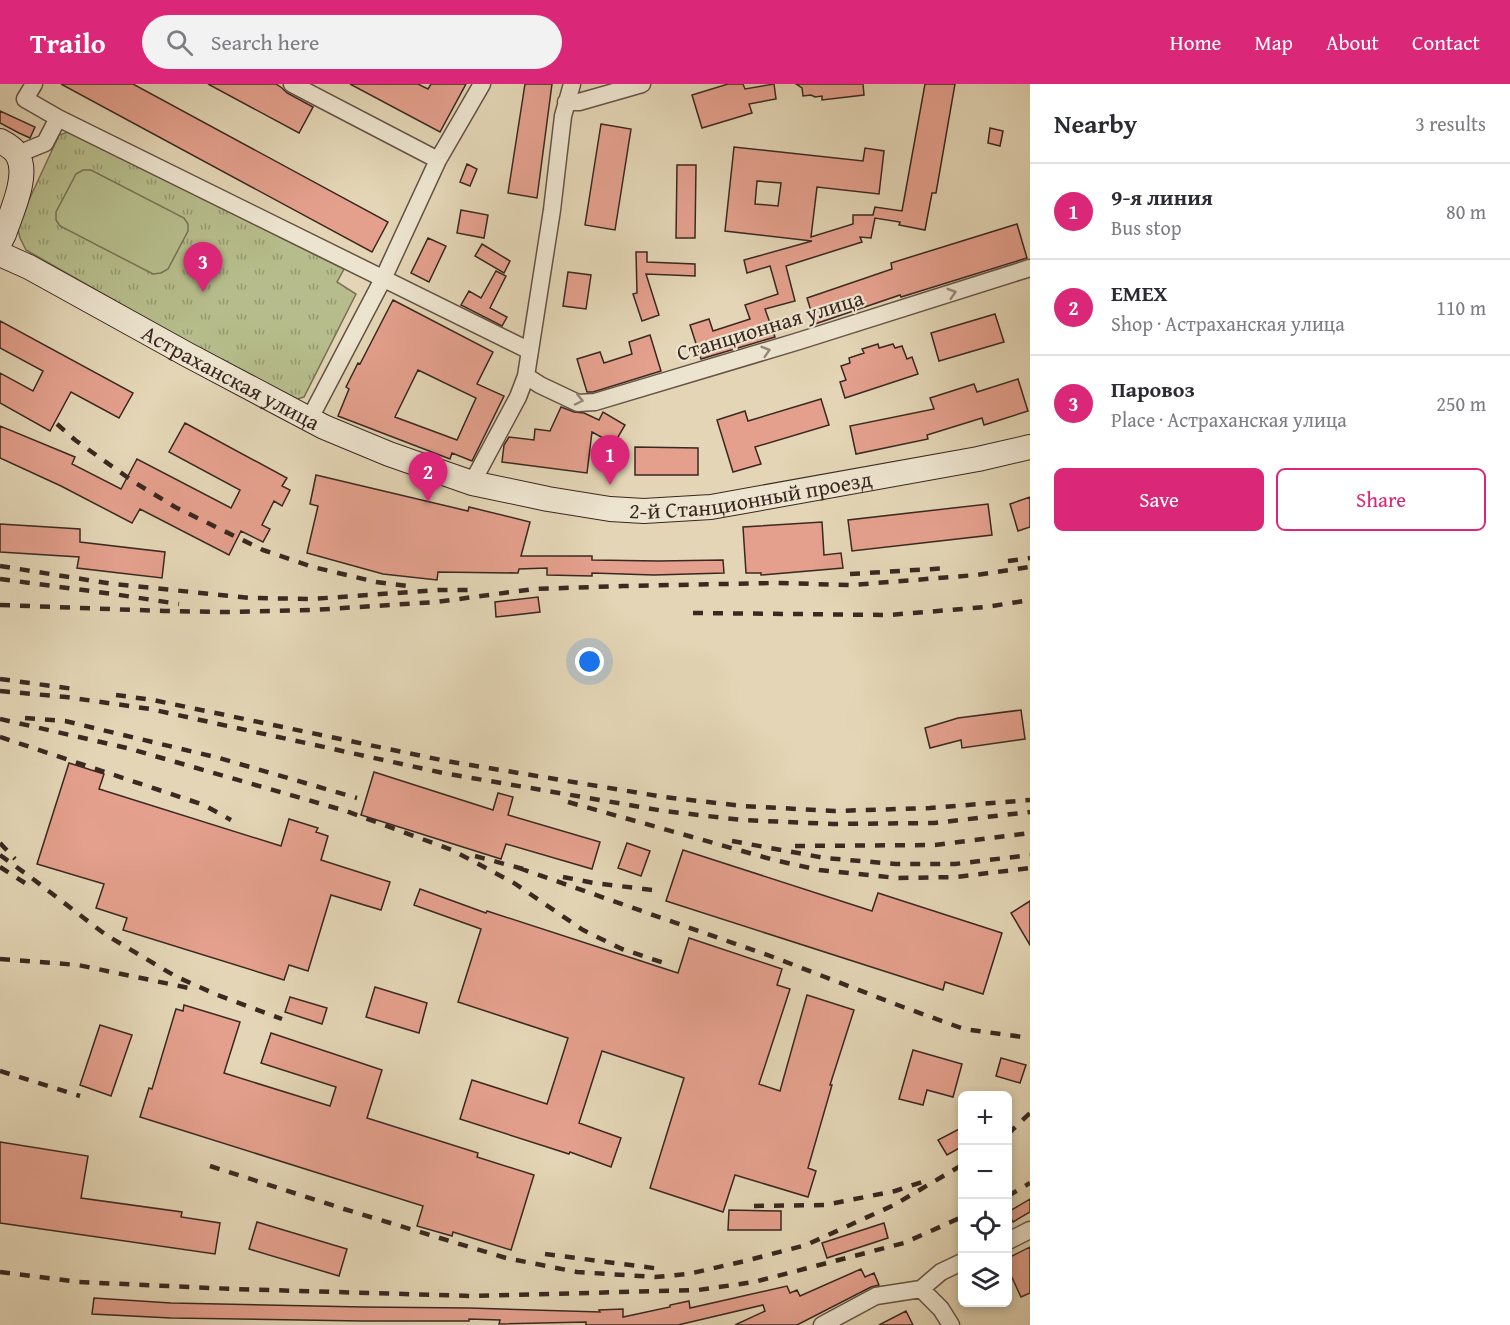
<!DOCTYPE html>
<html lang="en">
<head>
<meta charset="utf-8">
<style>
  :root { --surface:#fff; --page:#f2f2f3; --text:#2b2b33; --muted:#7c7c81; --line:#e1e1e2; --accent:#db2777 }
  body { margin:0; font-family:"Gentium Book Plus",serif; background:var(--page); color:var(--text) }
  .controls { position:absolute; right:18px; bottom:18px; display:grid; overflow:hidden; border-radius:9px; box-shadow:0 3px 9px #0003 }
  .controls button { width:54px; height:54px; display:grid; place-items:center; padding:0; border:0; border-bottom:2px solid var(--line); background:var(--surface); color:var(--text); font:30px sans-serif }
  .you { position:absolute; left:590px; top:578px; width:21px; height:21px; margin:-15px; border:4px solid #fff; border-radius:50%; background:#1a73e8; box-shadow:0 0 0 9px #1a73e833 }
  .badge { display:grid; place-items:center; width:39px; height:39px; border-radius:50%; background:var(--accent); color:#fff; font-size:20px; font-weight:700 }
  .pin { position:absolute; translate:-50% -50px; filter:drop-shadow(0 2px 3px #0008) }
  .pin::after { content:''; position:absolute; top:32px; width:21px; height:18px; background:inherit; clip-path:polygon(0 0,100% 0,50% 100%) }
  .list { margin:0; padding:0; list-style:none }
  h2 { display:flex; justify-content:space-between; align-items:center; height:78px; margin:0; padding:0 24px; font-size:26px }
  h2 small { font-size:20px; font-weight:400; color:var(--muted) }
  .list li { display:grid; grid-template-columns:39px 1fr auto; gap:18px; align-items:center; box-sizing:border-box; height:96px; padding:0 24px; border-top:2px solid var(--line) }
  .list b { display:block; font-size:22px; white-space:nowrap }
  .list p { margin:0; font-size:20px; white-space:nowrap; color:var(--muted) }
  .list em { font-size:20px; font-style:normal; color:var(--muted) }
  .actions { display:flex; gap:12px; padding:18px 24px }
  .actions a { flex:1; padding:14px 0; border:2px solid var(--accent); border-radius:9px; text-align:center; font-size:21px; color:var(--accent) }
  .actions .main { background:var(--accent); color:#fff }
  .icon { flex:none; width:33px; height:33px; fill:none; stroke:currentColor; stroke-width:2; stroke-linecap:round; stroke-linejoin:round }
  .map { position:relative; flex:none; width:1030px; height:1241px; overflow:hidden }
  header { display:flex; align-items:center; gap:36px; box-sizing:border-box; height:84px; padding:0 30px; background:var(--accent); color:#fff }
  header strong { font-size:28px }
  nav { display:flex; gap:33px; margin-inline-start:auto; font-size:21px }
  .search { width:420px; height:54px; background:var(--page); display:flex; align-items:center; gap:15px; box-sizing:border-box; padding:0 21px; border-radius:33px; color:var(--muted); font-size:22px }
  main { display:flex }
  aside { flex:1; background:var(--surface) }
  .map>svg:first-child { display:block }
  .grass { fill:url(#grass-tufts); stroke:#787256; stroke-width:1.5 }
  .pitch { fill:#b6bc8b; stroke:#787256; stroke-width:1.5 }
  .building { fill:#e4a08d; stroke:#3a2821; stroke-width:1.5; fill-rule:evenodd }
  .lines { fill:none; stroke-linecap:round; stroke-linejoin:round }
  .street-casing { stroke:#645346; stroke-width:19 }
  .secondary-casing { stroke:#3a2821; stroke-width:26 }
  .street { stroke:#ede4cf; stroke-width:16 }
  .secondary { stroke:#ede4cf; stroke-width:24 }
  .rail { stroke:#3a2821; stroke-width:4.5; stroke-dasharray:10 10; stroke-linecap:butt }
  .oneway { stroke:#948678 }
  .labels { text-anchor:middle; stroke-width:4.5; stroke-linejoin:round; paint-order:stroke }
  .street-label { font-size:22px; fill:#3a2821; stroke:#ede4cf }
</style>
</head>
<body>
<header>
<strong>Trailo</strong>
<div class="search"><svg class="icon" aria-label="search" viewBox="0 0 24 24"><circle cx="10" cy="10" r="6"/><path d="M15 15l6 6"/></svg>Search here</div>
<nav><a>Home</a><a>Map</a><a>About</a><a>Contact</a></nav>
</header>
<main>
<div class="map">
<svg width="1030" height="1241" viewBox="0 0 1030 1241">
  <defs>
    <pattern id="grass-tufts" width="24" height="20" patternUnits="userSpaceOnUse" patternTransform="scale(1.5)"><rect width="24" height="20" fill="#b6bc8b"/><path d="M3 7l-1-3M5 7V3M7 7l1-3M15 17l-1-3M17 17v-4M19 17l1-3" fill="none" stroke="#959971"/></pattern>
  </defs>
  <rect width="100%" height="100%" fill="#e3d5b5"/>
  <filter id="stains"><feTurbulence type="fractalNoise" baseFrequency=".00333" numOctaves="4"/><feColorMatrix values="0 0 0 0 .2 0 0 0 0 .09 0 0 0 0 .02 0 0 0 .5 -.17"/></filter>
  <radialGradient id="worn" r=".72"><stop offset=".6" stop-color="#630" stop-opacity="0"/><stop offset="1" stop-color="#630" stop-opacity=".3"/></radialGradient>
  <path class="grass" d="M68,48l276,137 -7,13 19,12 -52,103 -7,2 -104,-54 -167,-95 -6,-12 -3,-12 42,-91z"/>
  <path class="pitch" d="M83,86h8l93,48 4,6v7l-20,38 -7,4 -8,1 -93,-48 -4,-6v-8l20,-38z"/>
  <path class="building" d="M61,0h72l255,138 -16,30z
    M208,0h68l6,4 5,5 26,14 -14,26z
    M350,0h68l10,5 3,-5h35l-26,48z
    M525,0h27l-15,114 -29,-5z
    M728,0h15l2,5 29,-5 2,15 -27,5 3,9 -50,15 -10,-33z
    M796,0h67l1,11 -42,5v-4l-7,1 -4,-2 -8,1 -1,-8z
    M925,0h30l-19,109h-4l-7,37 -26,-5 1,-3 -25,-4 -4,20 -11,-1 2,5 -76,24 9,35 -30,8 10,28 -74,22 -11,-34 19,-6 4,12 37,-12 -5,-14 33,-11 -8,-28 -23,7 -3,-13 68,-19 -87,-10 9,-84 129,14 2,-13 19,3 -5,43 -62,-7 -6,50 42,-13v-9h20l2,-8 27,4zM757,97l24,2 -3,23 -23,-2z
    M0,27l35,16 -5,11 -11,-5 -19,-10z
    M601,40l30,5 -16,101 -30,-5z
    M990,44l13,3 -3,15 -12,-3z
    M467,80l10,5 -7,17 -10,-4z
    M677,81h19l-1,73h-19z
    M461,126l27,5 -4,23 -27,-5z
    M1017,140l10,34 -126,39 -1,-2 -85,29 -8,-26 85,-29 -1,-6z
    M428,154l18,8 -17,36 -18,-9z
    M482,160l28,17 -6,12 -29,-17z
    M636,168h11v10l48,2v12l-49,-2 13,41 -17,6 -9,-27 4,-1z
    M496,187l10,5 -16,32 17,9 -5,9 -41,-21 8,-14 12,7z
    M568,188l23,3 -5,34 -23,-3z
    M393,216l100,52 -16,32 27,12 -32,65 -20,-8 -2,6 -112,-43 11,-27 -3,-2 12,-24 2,1zM418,286l58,28 -19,42 -62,-23z
    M995,230l9,28 -65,19 -8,-28z
    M0,237l133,72 -14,25 -48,-26 -21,39 -50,-28v-30l33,18 10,-20 -43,-23z
    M650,251l11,36 -68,21h-6l-10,-33 23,-7 4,11 28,-9 -3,-12z
    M878,260l1,4 14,-4 2,4 7,-2 5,13 5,-2 6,17 -73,24 -5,-16 6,-2 -5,-14 9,-3 -1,-5 15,-5 -2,-4z
    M1018,295l10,32 -44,14 -2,-7 -55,17 1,4 -72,15 -6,-28 84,-17 -4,-11 44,-14 3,8z
    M821,315l8,26 -74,22 6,17 -28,8 -16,-52 28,-9 3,10z
    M561,323l13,5 10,1 15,7 4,-8 22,13 -11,19 -22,-12 -5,41 -85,-11 2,-17 5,-8 25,3 1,-11 15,2z
    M185,339l102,55 -5,8 8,4 -8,16 -8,-5 -12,24 8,4 -7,13 -22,-11 -12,24 -89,-46 -8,14 -71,-37 -61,-28v-32l75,31 -3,7 49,25 16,-30 94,49 9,-18 -71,-38z
    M635,363l63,1v27h-63z
    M316,391l152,36 1,-4 61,15 -9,34h71v4l67,1 64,-1 1,13 -70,2 -62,-2v3l-45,-1v-7l-28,1 -1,4 -80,-1 -1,8 -54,-6 -76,-21 11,-47 -8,-2z
    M1030,413v30l-12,4 -8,-27z
    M988,420l4,31 -140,16 -4,-31z
    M822,438l2,33 17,-2 2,15 -82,7v-2h-15l-3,-46z
    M0,440l80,5v13l85,10 -3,26 -85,-10 2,-11 -79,-5z
    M538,513l2,15 -44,5 -1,-15z
    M1021,626l4,29 -63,9 -1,-8 -31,8 -5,-20 33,-10z
    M69,679l35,11 -5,15 182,57 8,-27 29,9 -2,4 12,4 -7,24 69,22 -9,28 -50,-15 -23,76 -19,-6 -5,15 -161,-50 4,-12 -31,-10 8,-24 -67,-20z
    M374,688l119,38 5,-17 15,4 -5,18 92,27 -8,27 -86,-25 -5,15 -140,-44z
    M627,759l23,8 -9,25 -23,-8z
    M683,766l189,61 6,-18 124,40 -19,61 -38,-12 -2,8 -277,-89z
    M420,805l66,24 1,-2 191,62 11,-35 93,31 -5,16 13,4 -31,95 21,7 27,-96 47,15 -24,75h2l-24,83 8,3 -8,26 -73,-22 -12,37 -73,-24 34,-110 -82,-27 -23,72 42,15 -10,29 -41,-15 -1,2 -109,-35 12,-39 75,24 21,-66 -110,-36 23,-73 -67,-24z
    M1030,817v44l-19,-32z
    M375,903l52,16 -8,30 -53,-16z
    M290,913l37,11 -5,16 -37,-12z
    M184,921l56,17 -16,51 106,33 6,-19 -75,-24 10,-30 111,37 -15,48 111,35 -1,4 57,18 -23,75 -58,-18 -1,4 -35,-10 6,-20 -283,-89 9,-29 3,1 24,-80 7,2z
    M100,941l32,10 -21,61 -31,-11z
    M913,966l49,14 -9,33 -26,-7 -4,15 -24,-6z
    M1001,974l25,7 -6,18 -24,-7z
    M963,1043v19l-16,9 -9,-15z
    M0,1058l88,14 -7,42 101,14 -1,5 39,6 -5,31 -215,-31z
    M1030,1115v13l-17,10 -5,-10z
    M729,1126l52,1v19h-53z
    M257,1138l90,27 -8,27 -90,-27z
    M884,1139l4,15 -61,20 -5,-15z
    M1030,1163v46l-9,4 -13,-28v-11z
    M861,1185l4,8 9,-4 5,12 -8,2 -74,38h-62l30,-14 -2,-6 -85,20h-92v-3l-87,2 1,-4 -31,-1v2h-107l-191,-3 -79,-4 2,-16 77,5 192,4 106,1 131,4 -1,-2 24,-1v8l47,-10v-2l19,-4 1,7 97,-22 3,7 7,-3 3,6z
    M906,1227l7,14h-34z"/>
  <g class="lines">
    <defs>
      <path id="street" d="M34,0l-9,15 33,19 472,233
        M292,0l146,76
        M566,18h13l63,-18
        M18,70l27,-11 13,-25
        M526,292l14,9 38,18 17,-1 204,-61 231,-73
        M309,336l74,-141 55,-119 44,-76
        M472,399l46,-86 8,-21 26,-166 11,-94 9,-32
        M1008,1157l22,-11
        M921,1205l20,20 10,16
        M822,1241l54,-29 45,-7 20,-17 21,-10"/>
      <g id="secondary">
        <path d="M0,57c6,3 15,8 18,15 11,20 -7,57 -14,78l-4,8"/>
        <path id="s1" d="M0,170l29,13 159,88 136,72 65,27 83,29 76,16 62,10 34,2 67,-4 267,-48 52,-12"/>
      </g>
    </defs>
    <use href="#street" class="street-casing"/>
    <use href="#secondary" class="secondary-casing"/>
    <use href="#street" class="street"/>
    <use href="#secondary" class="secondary"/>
    <path class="rail" d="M57,340l18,16 59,42 41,25 88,43 50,17 63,15 32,4
      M1008,477l22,-3
      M0,482l113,18 138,14 61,1 126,-9h36
      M850,490l99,-6
      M0,495l113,15 66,10
      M0,521l164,6 62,1 87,-2 123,-8 98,-13 89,-3 152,-3 77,2 124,-10 54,-8
      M693,529l196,2 97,-8 44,-7
      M0,595l74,10
      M0,607l66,6 84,12 293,64 221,38 78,9 91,4 101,-1 96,-11
      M116,611l37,5 293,61 218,36 79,9 91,5 96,-3 100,-8
      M25,634l40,3 154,37 138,40
      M0,635l127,29 219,63 106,39 62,33 69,47 39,19 48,16
      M0,653l204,68 27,15
      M568,718l206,58 45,10 78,8 59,-1 74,-9
      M732,757l93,17 71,6h59l75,-9
      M0,759l15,16
      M795,762l140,-1 95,-12
      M0,771l33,24 73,56 69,41 40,18 67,25
      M475,772l52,14
      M0,783l25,16
      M519,784l254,89 130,50 61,22 66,9
      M563,793l31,6 67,8
      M0,875l78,6 111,23
      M0,987l80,25
      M1008,1050l22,-21
      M210,1082l134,43 162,49 71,14 78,5 33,-3 57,-13 61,-16 88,-40 68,-40
      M1008,1112l22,-13
      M754,1122l71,-1 70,-14 27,-9
      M545,1170l116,15
      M0,1188l79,10 154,7 240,7 225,-6 56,-8 150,-39 58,-26"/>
  </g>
  <defs><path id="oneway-chevron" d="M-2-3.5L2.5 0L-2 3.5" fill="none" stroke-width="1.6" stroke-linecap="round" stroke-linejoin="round" transform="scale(1.5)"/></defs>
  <g class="oneway">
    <use href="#oneway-chevron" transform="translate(952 209) rotate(-17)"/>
    <use href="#oneway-chevron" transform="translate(766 267) rotate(-17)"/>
    <use href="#oneway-chevron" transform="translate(579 316) rotate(12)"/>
  </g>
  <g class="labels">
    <g class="street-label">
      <text transform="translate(770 241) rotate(-17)" y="8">Станционная улица</text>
      <text dy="8" stroke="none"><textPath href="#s1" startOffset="262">Астраханская улица</textPath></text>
      <text dy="8" stroke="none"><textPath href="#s1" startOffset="808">2-й Станционный проезд</textPath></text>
    </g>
  </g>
  <rect width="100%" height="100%" filter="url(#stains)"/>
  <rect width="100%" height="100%" fill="url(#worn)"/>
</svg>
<div class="controls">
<button>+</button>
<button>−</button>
<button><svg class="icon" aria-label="locate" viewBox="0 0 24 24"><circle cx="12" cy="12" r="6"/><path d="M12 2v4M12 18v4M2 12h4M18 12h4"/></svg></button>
<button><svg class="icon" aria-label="layers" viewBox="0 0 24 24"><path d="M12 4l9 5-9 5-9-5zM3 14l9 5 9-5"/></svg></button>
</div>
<div class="you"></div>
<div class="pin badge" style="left:610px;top:401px">1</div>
<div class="pin badge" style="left:428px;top:418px">2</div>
<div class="pin badge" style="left:203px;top:208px">3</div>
</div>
<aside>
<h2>Nearby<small>3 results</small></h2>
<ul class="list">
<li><span class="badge">1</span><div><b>9-я линия</b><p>Bus stop</p></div><em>80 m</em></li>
<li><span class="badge">2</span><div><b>EMEX</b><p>Shop · Астраханская улица</p></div><em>110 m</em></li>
<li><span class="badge">3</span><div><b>Паровоз</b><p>Place · Астраханская улица</p></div><em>250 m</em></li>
</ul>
<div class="actions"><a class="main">Save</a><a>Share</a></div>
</aside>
</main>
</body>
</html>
